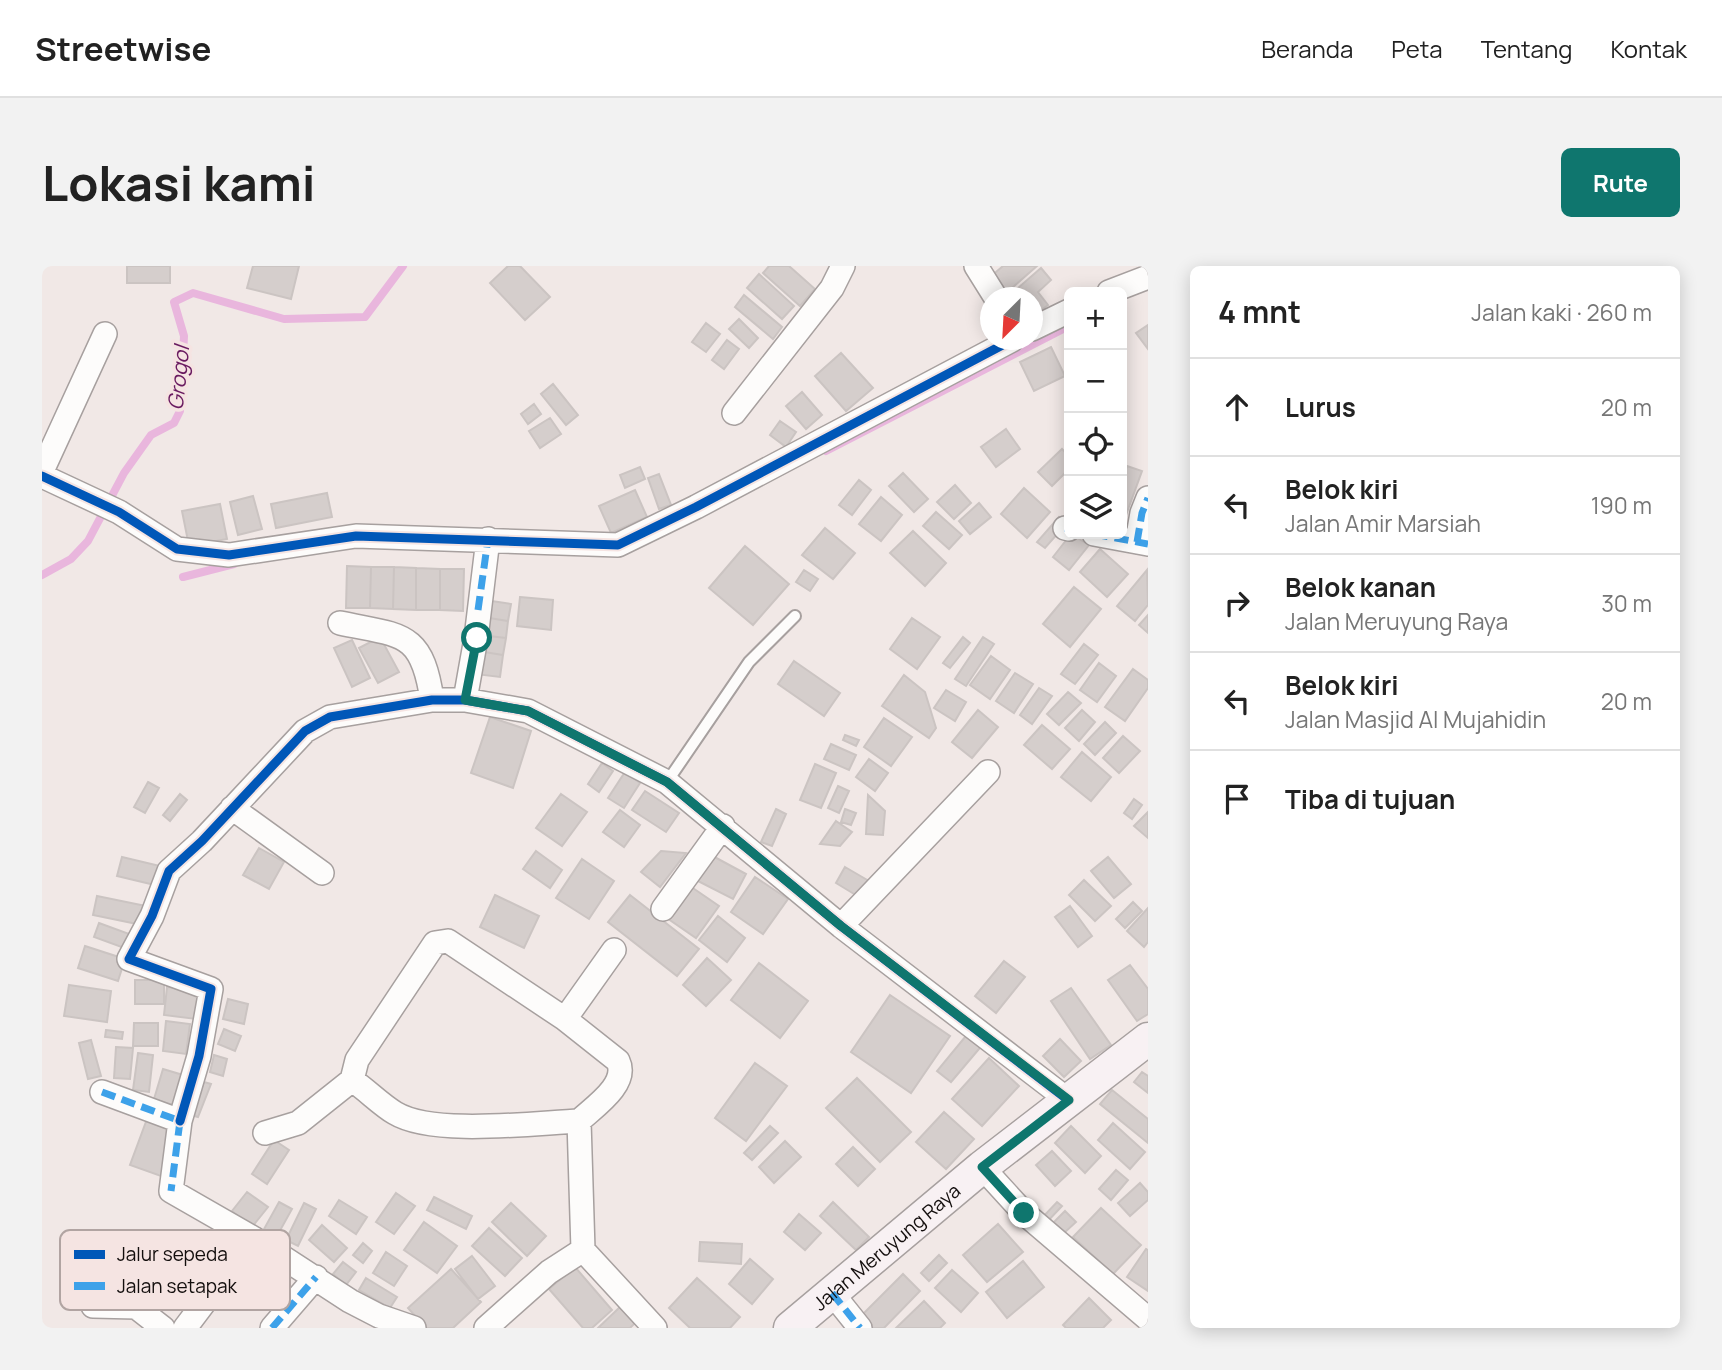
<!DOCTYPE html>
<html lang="id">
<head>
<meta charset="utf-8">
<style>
  :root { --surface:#fff; --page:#f2f2f2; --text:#222; --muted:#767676; --line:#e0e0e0; --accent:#0f766e }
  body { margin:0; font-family:Manrope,sans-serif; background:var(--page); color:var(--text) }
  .controls { position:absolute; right:21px; top:21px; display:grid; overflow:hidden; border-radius:10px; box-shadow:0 4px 18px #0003 }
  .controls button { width:63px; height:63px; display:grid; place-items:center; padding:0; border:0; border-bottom:2px solid var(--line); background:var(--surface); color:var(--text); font:35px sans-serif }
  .compass { position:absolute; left:938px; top:21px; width:63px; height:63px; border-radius:50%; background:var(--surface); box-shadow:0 4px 18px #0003; rotate:204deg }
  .stop { position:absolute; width:21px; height:21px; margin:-16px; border:5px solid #0f766e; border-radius:50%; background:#fff }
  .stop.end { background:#0f766e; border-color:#fff; box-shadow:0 2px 7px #0008 }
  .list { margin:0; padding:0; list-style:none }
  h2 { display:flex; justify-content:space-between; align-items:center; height:91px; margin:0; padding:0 28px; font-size:30px }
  h2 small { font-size:23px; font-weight:400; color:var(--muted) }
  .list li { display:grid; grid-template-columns:46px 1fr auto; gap:21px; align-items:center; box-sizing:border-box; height:98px; padding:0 28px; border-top:2px solid var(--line) }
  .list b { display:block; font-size:26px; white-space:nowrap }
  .list p { margin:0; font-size:23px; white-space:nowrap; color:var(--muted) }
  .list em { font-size:23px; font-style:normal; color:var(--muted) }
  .icon { flex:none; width:38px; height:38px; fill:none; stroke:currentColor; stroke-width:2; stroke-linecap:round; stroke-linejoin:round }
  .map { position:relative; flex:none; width:1106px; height:1062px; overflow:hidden; border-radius:10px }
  header { display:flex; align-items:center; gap:42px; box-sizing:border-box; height:98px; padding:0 35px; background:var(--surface); border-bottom:2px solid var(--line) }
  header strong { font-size:33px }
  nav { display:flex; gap:38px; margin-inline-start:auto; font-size:24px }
  .intro { display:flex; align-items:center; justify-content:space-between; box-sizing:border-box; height:168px; padding:0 42px }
  h1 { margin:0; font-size:49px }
  .button { padding:18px 32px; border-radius:10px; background:var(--accent); color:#fff; font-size:24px; font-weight:700 }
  main { display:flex; gap:42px; padding:0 42px }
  aside { flex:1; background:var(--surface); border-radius:10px; box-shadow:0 4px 18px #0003 }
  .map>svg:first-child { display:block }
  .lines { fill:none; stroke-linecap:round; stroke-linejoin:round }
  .stream { stroke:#e9b6dd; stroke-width:8 }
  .building { fill:#d5cecc; stroke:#cbc4c2; stroke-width:2 }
  .service-casing { stroke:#a7a09f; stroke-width:14 }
  .minor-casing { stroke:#a7a09f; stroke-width:26 }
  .secondary-casing { stroke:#a7a09f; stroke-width:35 }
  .service { stroke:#fdfcfb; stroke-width:10 }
  .minor { stroke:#fdfcfb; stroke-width:23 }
  .secondary { stroke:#f8f1f3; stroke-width:32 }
  .quiet { stroke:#3da1e9; stroke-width:7; stroke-dasharray:14 7; stroke-linecap:butt }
  .cycleway-casing { stroke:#f5e4e2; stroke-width:13 }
  .cycleway { stroke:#0057b8; stroke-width:9 }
  .route { stroke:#0f766e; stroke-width:9 }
  .labels { text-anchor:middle; stroke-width:7; stroke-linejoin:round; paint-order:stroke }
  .street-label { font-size:19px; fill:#130e0d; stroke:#f5e4e2 }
  .water-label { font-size:21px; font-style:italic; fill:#6a1b60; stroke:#f5e4e2 }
  .key { fill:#f5e4e2; stroke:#b1a4a2; stroke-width:2 }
  .key-label { font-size:19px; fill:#130e0d }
</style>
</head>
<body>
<header>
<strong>Streetwise</strong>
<nav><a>Beranda</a><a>Peta</a><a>Tentang</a><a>Kontak</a></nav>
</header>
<div class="intro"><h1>Lokasi kami</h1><a class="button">Rute</a></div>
<main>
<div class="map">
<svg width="1106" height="1062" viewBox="0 0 1106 1062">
  <rect width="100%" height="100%" fill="#f1e8e6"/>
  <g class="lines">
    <path class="stream" d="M784,185l243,-125
      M0,309l29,-16 17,-18 36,-68 27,-38 23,-12 6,-12 4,-75 -10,-34 19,-9 91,26 81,-2 38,-51
      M141,311l51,-13"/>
  </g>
  <path class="building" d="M85,0h43v17h-43z
    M211,0h46l-8,33 -44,-11z
    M466,0h12l30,31 -25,23 -35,-37z
    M727,0h20l26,23 -15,17 -37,-33z
    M961,0h34l-33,29 -15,-17z
    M999,2l10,12 -13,12 10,13 -16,12v-19l-22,-3z
    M717,8l35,32 -12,13 -35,-31z
    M702,29l38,32 -9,12 -38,-32z
    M697,53l19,19 -9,10 -20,-19z
    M664,57l14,11 -14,18 -14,-10z
    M1106,59v24l-12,-16z
    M685,74l12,9 -15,20 -12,-9z
    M1009,81l14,29 -31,15 -14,-29z
    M799,87l32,35 -27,23 -31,-35z
    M511,118l25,31 -12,10 -25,-31z
    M760,126l20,23 -16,14 -20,-23z
    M492,138l7,10 -13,10 -7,-10z
    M508,152l11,16 -21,14 -11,-17z
    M738,155l16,11 -10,15 -16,-12z
    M964,163l14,20 -24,18 -15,-20z
    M1020,183l7,7v13l-17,17 -14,-14z
    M1085,200l15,5 -16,44 -4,-1v-32z
    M598,201l5,12 -20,9 -5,-13z
    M861,207l25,26 -14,13 -25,-26z
    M617,208l12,31 -12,4 -11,-31z
    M817,214l12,10 -19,25 -13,-10z
    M913,219l16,18 -17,16 -17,-17z
    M982,222l26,24 -23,26 -26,-24z
    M593,224l12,27 -36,16 -12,-27z
    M285,227l5,24 -56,11 -5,-24z
    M211,230l9,33 -24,6 -8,-33z
    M839,231l21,18 -21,26 -22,-17z
    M937,237l12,14 -21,17 -11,-13z
    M178,238l7,35 -38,7 -7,-35z
    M894,246l26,23 -13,14 -26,-23z
    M1017,251l7,7 -21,24 -8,-6z
    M783,262l30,25 -22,26 -31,-24z
    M871,265l33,32 -21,23 -35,-33z
    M1029,268l18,11 -20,25 -16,-13z
    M703,280l44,38 -36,41 -44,-37z
    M1058,283l28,25 -21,23 -27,-25z
    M305,300l24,1 -1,41h-24z
    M329,301h23l-1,42 -23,-1z
    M352,301l22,1v42l-23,-1z
    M374,302l24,1v41h-24z
    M398,303h24l-1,42 -23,-1z
    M762,304l14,9 -8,12 -14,-9z
    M1105,304l1,35 -13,16 -18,-15z
    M1032,321l27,22 -31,38 -27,-23z
    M478,331l33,3 -2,30 -34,-4z
    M443,334l26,4 -3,17 -25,-4z
    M1106,349v18l-9,-8z
    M441,351l25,4 -2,17 -26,-3z
    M870,352l28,19 -23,32 -27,-20z
    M438,369l26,3 -3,17 -25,-4z
    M338,371l19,35 -21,11 -19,-35z
    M921,371l7,6 -20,25 -7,-5z
    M941,371l11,7 -28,42 -11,-7z
    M310,374l18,38 -18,9 -18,-39z
    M1042,378l14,11 -23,29 -14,-10z
    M436,385l25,4 -3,22 -25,-3z
    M949,390l19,14 -20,29 -20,-14z
    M752,395l46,32 -16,23 -46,-32z
    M1057,397l17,13 -19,26 -17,-12z
    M1091,403l15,11v8l-23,33 -20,-14z
    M973,407l18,11 -19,29 -18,-12z
    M862,409l21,17 11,36 -7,10 -47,-32z
    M997,422l13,8 -20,28 -12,-9z
    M904,424l20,12 -11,19 -21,-13z
    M1026,426l13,11 -22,22 -12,-11z
    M936,444l20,17 -26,31 -20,-16z
    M1040,444l13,12 -16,19 -14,-13z
    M448,451l41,14 -18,57 -42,-15z
    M842,452l28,19 -21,29 -27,-19z
    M1063,456l11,11 -21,22 -11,-11z
    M1000,459l28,24 -18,20 -28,-24z
    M803,469l14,5 -3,6 -13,-6z
    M1081,470l17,15 -21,22 -16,-15z
    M789,478l25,11 -7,15 -25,-11z
    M1040,486l29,25 -20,24 -30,-24z
    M827,493l19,14 -13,18 -19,-14z
    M560,497l11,8 -14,21 -11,-8z
    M773,498l21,9 -15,35 -21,-8z
    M583,506l15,11 -16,25 -16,-10z
    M106,516l11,6 -14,25 -11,-6z
    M796,520l11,5 -10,22 -11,-5z
    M603,525l34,22 -13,19 -34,-22z
    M138,528l7,6 -17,21 -7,-6z
    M519,528l26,18 -25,34 -26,-18z
    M826,529l17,16 -2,24 -17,-1z
    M1092,533l8,6 -10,14 -8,-6z
    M734,543l10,5 -14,32 -11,-4z
    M803,543l11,4 -5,12 -10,-3z
    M578,544l20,15 -16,22 -21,-15z
    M1106,546v26l-14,-12z
    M794,555l16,11 -12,14 -20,-2z
    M217,582l25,14 -15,27 -26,-14z
    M494,585l26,19 -12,18 -27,-19z
    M619,585l25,2 -26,34 -19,-15z
    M667,588l37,20 -13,25 -37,-19z
    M80,591l42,10 -5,19 -42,-10z
    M1066,591l23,27 -17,14 -23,-27z
    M540,593l32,22 -25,38 -33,-21z
    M803,601l24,14 -10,16 -23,-14z
    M713,611l33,22 -25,35 -32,-22z
    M1042,614l27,26 -16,15 -26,-26z
    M645,618l32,22 -23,32 -32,-22z
    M453,629l44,21 -15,32 -44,-21z
    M588,629l69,54 -22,27 -69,-54z
    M55,630l49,10 -4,19 -49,-10z
    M1091,636l9,9 -17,17 -9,-9z
    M1028,640l22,30 -14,11 -23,-30z
    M1106,642v34l-4,5 -17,-16z
    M676,650l27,22 -18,24 -28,-22z
    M57,657l33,12 -5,14 -33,-12z
    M43,680l40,13 -7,22 -40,-13z
    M665,692l24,22 -25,26 -23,-21z
    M962,695l21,16 -29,36 -21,-17z
    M717,697l49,38 -28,37 -49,-38z
    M1088,699l18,24v25l-11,7 -29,-41z
    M93,714h29v24h-29z
    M27,719l42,6 -4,31 -43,-6z
    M125,721l31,3 -2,29 -32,-4z
    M1029,722l40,57 -21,14 -39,-58z
    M848,729l60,41 -39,57 -60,-41z
    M186,733l20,5 -4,20 -21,-5z
    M124,755l24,3 -4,30 -23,-3z
    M92,757h24v23h-25z
    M182,763l17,7 -6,15 -17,-7z
    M64,764l17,2 -1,7 -17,-2z
    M928,765l14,12 -33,39 -14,-11z
    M1018,773l21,22 -17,16 -21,-21z
    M49,774l10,36 -13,3 -9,-36z
    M74,781l17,1 -3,31 -16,-1z
    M96,787l15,2 -4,37 -16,-2z
    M172,789l13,4 -4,17 -13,-4z
    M947,792l30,28 -37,40 -30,-27z
    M713,797l32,23 -41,55 -31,-23z
    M121,803l20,6 -10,30 -19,-6z
    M1100,806l6,4v17l-14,-11z
    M815,812l54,54 -31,30 -54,-54z
    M162,816l7,2 -13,33 -7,-2z
    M1070,824l36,29v24l-48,-39z
    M902,846l30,27 -28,30 -30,-27z
    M105,853l30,11 -16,46 -31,-11z
    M1071,857l32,29 -15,17 -32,-29z
    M728,860l8,7 -26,27 -8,-7z
    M1029,860l30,30 -16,17 -30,-30z
    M232,874l15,10 -22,34 -15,-10z
    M743,875l16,16 -27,26 -15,-16z
    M811,881l22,22 -17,17 -22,-22z
    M1010,885l19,20 -16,15 -19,-21z
    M1074,904l12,10 -17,20 -12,-11z
    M1098,917l8,9v8l-18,16 -12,-13z
    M205,926l21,15 -16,20 -20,-16z
    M354,927l19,13 -21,28 -18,-12z
    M392,931l38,19 -6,13 -39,-19z
    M297,934l28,17 -11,17 -27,-18z
    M237,936l13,7 -15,27 -13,-7z
    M791,936l36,35 -13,13 -36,-34z
    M1015,936l5,4 -15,16 -5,-4z
    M262,937l12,6 -18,37 -12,-6z
    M469,937l35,33 -19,20 -35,-34z
    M1059,942l40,37 -28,29 -40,-37z
    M1023,945l11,11 -13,12 -11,-10z
    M757,948l22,19 -16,17 -21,-18z
    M382,956l33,24 -20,27 -33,-23z
    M956,958l25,28 -36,30 -24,-27z
    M280,959l25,23 -13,14 -25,-22z
    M447,962l33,30 -17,18 -33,-30z
    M658,976l42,2 -1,20 -42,-3z
    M321,977l9,8 -9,12 -10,-8z
    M1104,983l2,1v41l-21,-14z
    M344,986l21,14 -13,20 -21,-13z
    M897,989l8,8 -18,18 -8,-8z
    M430,990l23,30 -17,13 -23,-30z
    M708,993l23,20 -21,25 -23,-20z
    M981,995l21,26 -37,31 -21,-26z
    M301,996l13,10 -10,13 -13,-11z
    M533,1001l37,43 -20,18h-9l-34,-39z
    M409,1003l30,33 -28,26h-27l-18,-20z
    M910,1004l26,23 -17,19 -26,-24z
    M861,1008l17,17 -36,37h-11l-12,-12z
    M324,1012l31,19 -7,11 -31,-18z
    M655,1012l43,39 -10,11h-40l-21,-20z
    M1047,1032l22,22 -8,8h-37l-3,-3z
    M882,1035l21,22 -5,5h-44z
    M578,1041l15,16 -5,5h-32z"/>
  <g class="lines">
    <defs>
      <path id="service" d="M625,516l82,-120 46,-46"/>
      <path id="minor" d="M934,0l20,32
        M1067,26l39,-15
        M990,63l37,-18
        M692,147l98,-125 11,-22
        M0,205l63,-137
        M0,210l77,36 58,37 52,6 127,-19 262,9 78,-38 316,-167
        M1023,262l4,1
        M1052,268l54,10
        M1095,276l5,-29 6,-15
        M298,357c61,13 82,7 92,77
        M423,434l11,-62 12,-99
        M190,542l90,65
        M621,643l60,-83
        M799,660l147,-154
        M523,753l49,-69
        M60,826l78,29 -9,70 82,47 97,63 29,15 35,12
        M138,855l19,-65 12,-67 -82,-30 23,-43 17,-45 33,-30 103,-110 25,-14 102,-17h33l63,11 139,71 174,144 227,174
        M537,855c-46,2 -146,15 -184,-8 -15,-9 -28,-23 -43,-33l5,-20 78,-117 13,-2 117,78 53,42c11,23 -24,46 -39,60l4,129 72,78
        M223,867l33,-10 54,-43
        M940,901l42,46 124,106
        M790,1027l28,35
        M51,1040l43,1 27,21
        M143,1062l68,-90
        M230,1062l44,-51
        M444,1062l63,-56 34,-22"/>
      <g id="secondary">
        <path id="s1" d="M748,1062l192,-161 166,-128"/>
      </g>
    </defs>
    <use href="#service" class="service-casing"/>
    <use href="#minor" class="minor-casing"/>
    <use href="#secondary" class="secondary-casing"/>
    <use href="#service" class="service"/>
    <use href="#minor" class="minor"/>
    <use href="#secondary" class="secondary"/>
    <path class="quiet" d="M1023,262l4,1
      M1052,268l54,10
      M1095,276l5,-29 6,-15
      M436,344l10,-71
      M60,826l78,29 -9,70
      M790,1027l28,35
      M230,1062l44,-51"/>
    <defs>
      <path id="cycleway" d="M0,210l77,36 58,37 52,6 127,-19 262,9 78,-38 316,-167
        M138,855l19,-65 12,-67 -82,-30 23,-43 17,-45 33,-30 103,-110 25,-14 102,-17h33l63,11 139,71 174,144 227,174"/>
    </defs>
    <use href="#cycleway" class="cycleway-casing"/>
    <use href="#cycleway" class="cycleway"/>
  </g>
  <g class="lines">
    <path class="route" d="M435,372l-12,62 63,11 139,71 174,144 228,174 -87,67 42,46"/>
  </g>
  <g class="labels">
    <g class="street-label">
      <text dy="7" stroke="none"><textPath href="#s1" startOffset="126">Jalan Meruyung Raya</textPath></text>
    </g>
    <g class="water-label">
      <text transform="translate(137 112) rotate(-84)" y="7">Grogol</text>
    </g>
  </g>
  <rect x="18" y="964" width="230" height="80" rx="10" class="key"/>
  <rect x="32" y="984" width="31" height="9" fill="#0057b8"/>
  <rect x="32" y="1016" width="31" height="8" fill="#3da1e9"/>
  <g class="key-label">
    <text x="75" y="995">Jalur sepeda</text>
    <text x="75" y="1027">Jalan setapak</text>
  </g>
</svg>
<div class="controls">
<button>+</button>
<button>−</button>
<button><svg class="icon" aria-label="locate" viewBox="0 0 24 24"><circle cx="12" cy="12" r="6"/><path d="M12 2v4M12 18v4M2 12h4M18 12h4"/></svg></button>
<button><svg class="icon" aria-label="layers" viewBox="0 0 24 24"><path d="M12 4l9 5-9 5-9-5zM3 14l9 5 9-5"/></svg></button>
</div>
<svg class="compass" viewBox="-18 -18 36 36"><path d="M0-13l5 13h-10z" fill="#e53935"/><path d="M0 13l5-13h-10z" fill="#767676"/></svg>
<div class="stop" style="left:435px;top:372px"></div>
<div class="stop end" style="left:982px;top:947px"></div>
</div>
<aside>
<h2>4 mnt<small>Jalan kaki · 260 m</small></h2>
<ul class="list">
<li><svg class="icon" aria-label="ahead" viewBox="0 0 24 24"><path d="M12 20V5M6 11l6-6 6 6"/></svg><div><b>Lurus</b></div><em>20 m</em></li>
<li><svg class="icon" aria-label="left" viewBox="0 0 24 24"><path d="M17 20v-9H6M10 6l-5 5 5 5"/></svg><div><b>Belok kiri</b><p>Jalan Amir Marsiah</p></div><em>190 m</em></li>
<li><svg class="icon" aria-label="right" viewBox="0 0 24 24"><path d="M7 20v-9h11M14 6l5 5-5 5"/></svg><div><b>Belok kanan</b><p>Jalan Meruyung Raya</p></div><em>30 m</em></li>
<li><svg class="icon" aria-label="left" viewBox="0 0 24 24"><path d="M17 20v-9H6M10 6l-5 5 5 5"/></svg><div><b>Belok kiri</b><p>Jalan Masjid Al Mujahidin</p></div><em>20 m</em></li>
<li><svg class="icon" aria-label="arrive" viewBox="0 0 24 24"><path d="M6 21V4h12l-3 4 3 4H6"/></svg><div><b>Tiba di tujuan</b></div></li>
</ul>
</aside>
</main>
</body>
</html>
